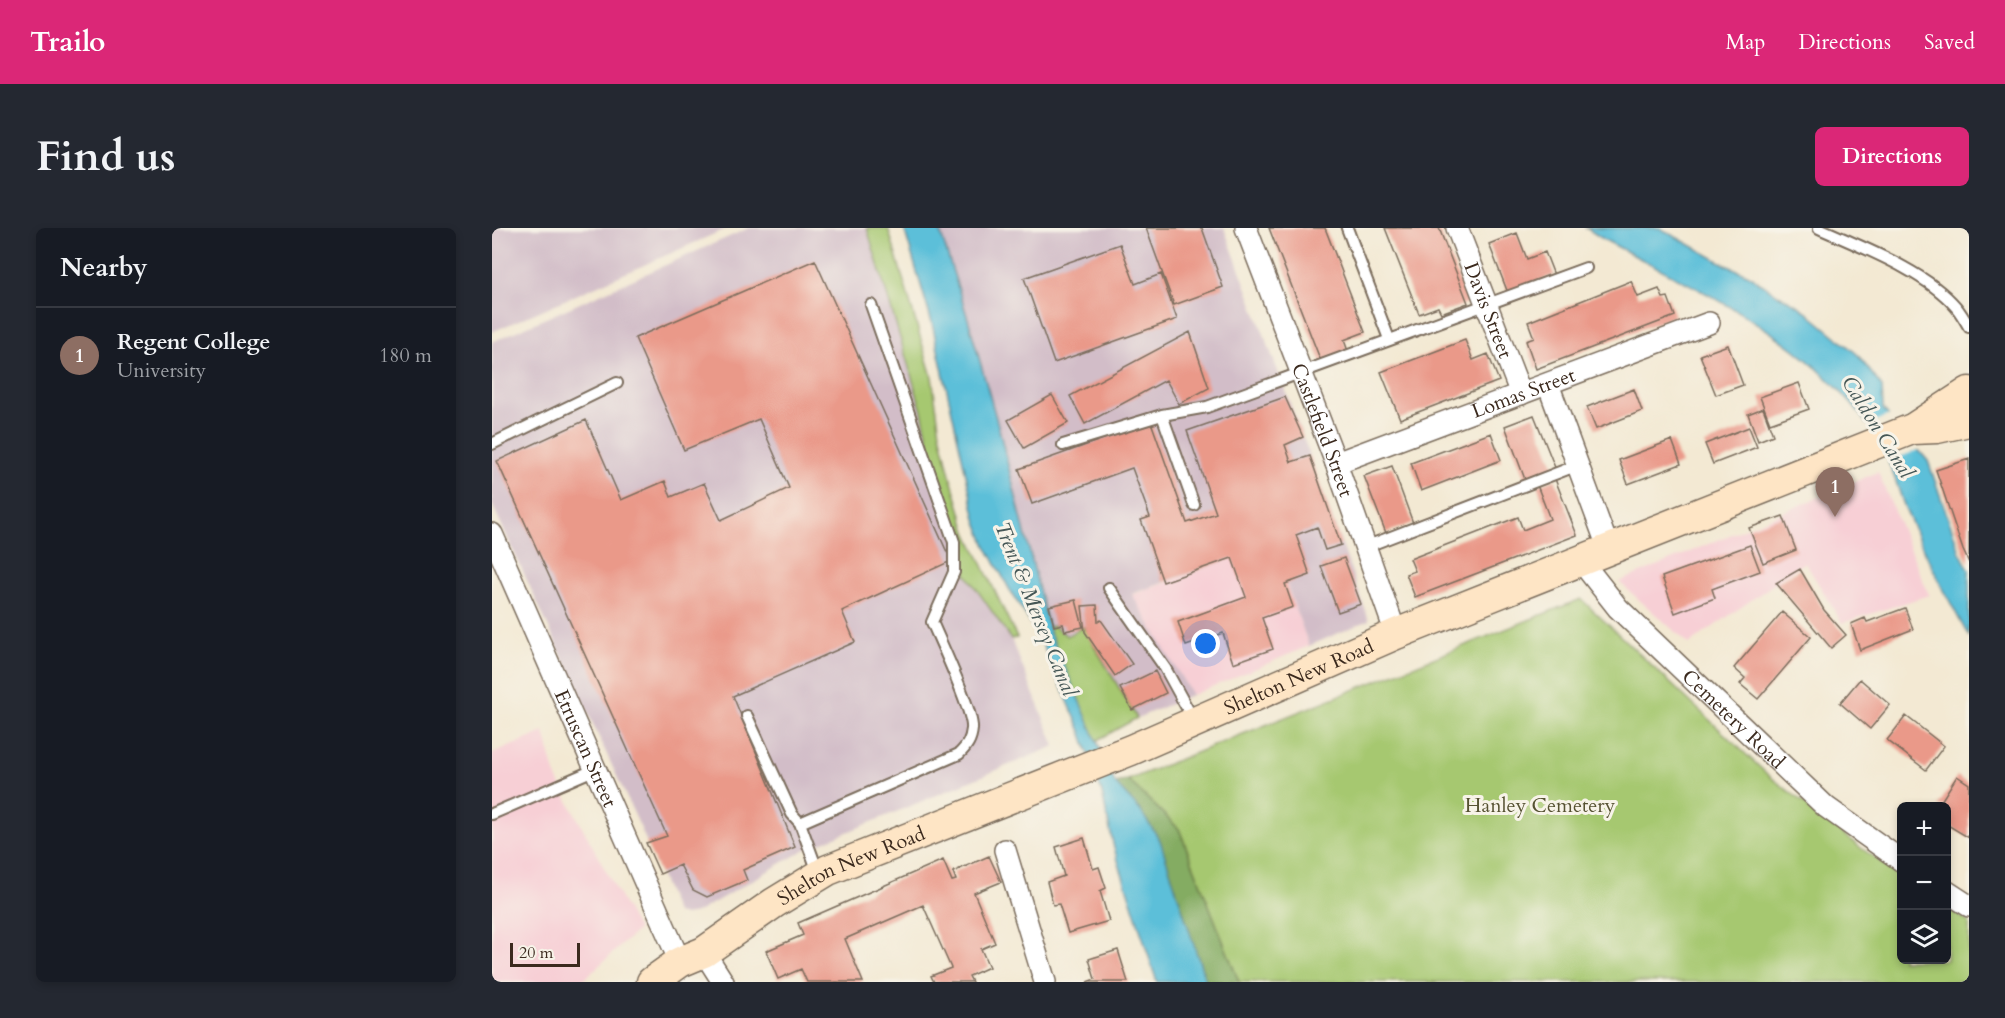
<!DOCTYPE html>
<html lang="en">
<head>
<meta charset="utf-8">
<style>
  :root { --surface:#171b24; --page:#242831; --text:#f1f3f6; --muted:#9ea1a6; --line:#363941; --accent:#db2777 }
  body { margin:0; font-family:Cardo,serif; background:var(--page); color:var(--text) }
  .controls { position:absolute; right:18px; bottom:18px; display:grid; overflow:hidden; border-radius:9px; box-shadow:0 3px 9px #0003 }
  .controls button { width:54px; height:54px; display:grid; place-items:center; padding:0; border:0; border-bottom:2px solid var(--line); background:var(--surface); color:var(--text); font:30px sans-serif }
  .scale { position:absolute; left:18px; bottom:15px; width:70px; box-sizing:border-box; padding-left:6px; border:3px solid #3b2a1e; border-top:0; font-size:16px; line-height:21px; white-space:nowrap; color:#3b2a1e; -webkit-text-stroke:4px #f7f3e8; paint-order:stroke }
  .you { position:absolute; left:714px; top:416px; width:21px; height:21px; margin:-15px; border:4px solid #fff; border-radius:50%; background:#1a73e8; box-shadow:0 0 0 9px #1a73e833 }
  .badge { display:grid; place-items:center; width:39px; height:39px; border-radius:50%; background:var(--accent); color:#fff; font-size:20px; font-weight:700 }
  .pin { position:absolute; translate:-50% -50px; filter:drop-shadow(0 2px 3px #0008) }
  .pin::after { content:''; position:absolute; top:32px; width:21px; height:18px; background:inherit; clip-path:polygon(0 0,100% 0,50% 100%) }
  .list { margin:0; padding:0; list-style:none }
  h2 { display:flex; justify-content:space-between; align-items:center; height:78px; margin:0; padding:0 24px; font-size:26px }
  h2 small { font-size:20px; font-weight:400; color:var(--muted) }
  .list li { display:grid; grid-template-columns:39px 1fr auto; gap:18px; align-items:center; box-sizing:border-box; height:96px; padding:0 24px; border-top:2px solid var(--line) }
  .list b { display:block; font-size:22px; white-space:nowrap }
  .list p { margin:0; font-size:20px; white-space:nowrap; color:var(--muted) }
  .list em { font-size:20px; font-style:normal; color:var(--muted) }
  .icon { flex:none; width:33px; height:33px; fill:none; stroke:currentColor; stroke-width:2; stroke-linecap:round; stroke-linejoin:round }
  .map { position:relative; flex:none; width:1477px; height:754px; overflow:hidden; border-radius:9px }
  header { display:flex; align-items:center; gap:36px; box-sizing:border-box; height:84px; padding:0 30px; background:var(--accent); color:#fff }
  header strong { font-size:28px }
  nav { display:flex; gap:33px; margin-inline-start:auto; font-size:21px }
  .intro { display:flex; align-items:center; justify-content:space-between; box-sizing:border-box; height:144px; padding:0 36px }
  h1 { margin:0; font-size:42px }
  .button { padding:15px 27px; border-radius:9px; background:var(--accent); color:#fff; font-size:21px; font-weight:700 }
  main { display:flex; gap:36px; padding:0 36px }
  aside { flex:1; background:var(--surface); border-radius:9px; box-shadow:0 3px 9px #0003 }
  .map>svg:first-child { display:block }
  .built { fill:#f7cfd5 }
  .industrial { fill:#d2bdc8 }
  .green { fill:#a6c870; stroke:#707947; stroke-width:1.5 }
  .forest { fill:#84ac62; stroke:#606b40; stroke-width:1.5 }
  .water { fill:#5bbfd9; stroke:#4b747c; stroke-width:1.5 }
  .pier { fill:#f3e9d3 }
  .building { fill:#ea9989 }
  .lines { fill:none; stroke-linecap:round; stroke-linejoin:round }
  .lane-casing { stroke:#7b6d5d; stroke-width:14 }
  .street-casing { stroke:#7b6d5d; stroke-width:24 }
  .secondary-casing { stroke:#7b6d5d; stroke-width:33 }
  .lane { stroke:#fff; stroke-width:10 }
  .street { stroke:#fff; stroke-width:21 }
  .secondary { stroke:#fee5c5; stroke-width:30 }
  .labels { text-anchor:middle; stroke-width:6; stroke-linejoin:round; paint-order:stroke }
  .street-label { font-size:20px; fill:#3b2a1e; stroke:#f7f3e8 }
  .park-label { font-size:20px; fill:#565232; stroke:#f7f3e8 }
  .water-label { font-size:21px; font-style:italic; fill:#455756; stroke:#f7f3e8 }
</style>
</head>
<body>
<header>
<strong>Trailo</strong>
<nav><a>Map</a><a>Directions</a><a>Saved</a></nav>
</header>
<div class="intro"><h1>Find us</h1><a class="button">Directions</a></div>
<main>
<aside>
<h2>Nearby<small></small></h2>
<ul class="list">
<li><span class="badge" style="background:#8d6e63">1</span><div><b>Regent College</b><p>University</p></div><em>180 m</em></li>
</ul>
</aside>
<div class="map">
<svg width="1477" height="754" viewBox="0 0 1477 754">
  <rect width="100%" height="100%" fill="#f7f3e8"/>
  <filter id="ink" filterUnits="userSpaceOnUse"><feTurbulence type="fractalNoise" baseFrequency=".0167" numOctaves="2"/><feDisplacementMap in="SourceGraphic" scale="12" xChannelSelector="R" yChannelSelector="G"/><feConvolveMatrix kernelMatrix="1 2 1 2 8 2 1 2 1" color-interpolation-filters="sRGB"/></filter>
  <filter id="wash" filterUnits="userSpaceOnUse"><feTurbulence type="fractalNoise" baseFrequency=".008" numOctaves="4" result="noise"/><feDisplacementMap in="SourceGraphic" scale="24" xChannelSelector="R" yChannelSelector="G"/><feGaussianBlur stdDeviation="1.35" result="paint"/><feColorMatrix in="noise" values="0 0 0 0 0 0 0 0 0 0 0 0 0 0 0 0 0 1.4 0 .05"/><feComposite in="paint" operator="in"/></filter>
  <g filter="url(#wash)">
    <rect width="100%" height="100%" fill="#f3e9d3"/>
    <path class="built" d="M1386,244l51,123 -87,28 -37,-61 -116,82 -70,-62z
      M780,316l37,102 -117,49 -60,-100z
      M52,504l11,41 11,24 72,133 -57,52h-89v-228z"/>
    <path class="industrial" d="M0,0h236l-236,104z
      M257,0h118l55,183 14,63 30,100 45,65 44,107 -251,104 -108,63 -11,2 -9,-2 -34,-82 -150,-327v-162z
      M447,0h285l86,228 59,164 -60,26 -37,-102 -140,50 60,101 -55,23 -54,-91 -16,9 -13,-10 -6,1 -50,-202z"/>
    <path class="green" d="M375,0h21l44,149 8,56 11,46 16,53 50,106 -6,1 -45,-65 -30,-100 -14,-63z
      M1089,371l186,175 94,74 40,28 1,84h44l1,-52 22,14v60h-730l-60,-153 -51,-49z
      M562,398l13,10 16,-9 54,91 -41,23 -46,-108 -2,-6z"/>
    <path class="forest" d="M636,552l51,49 60,153h-33l-8,-25 -83,-174z"/>
    <path class="water" d="M412,0h35l29,91 30,106 52,208 65,150 25,27 20,30 46,142h-49l-43,-134 -12,-55 -21,-62 -42,-95 -28,-44 -25,-46 -10,-27 -44,-196z
      M1094,0h74l68,38 19,8 28,19 24,13 58,48 25,33 1,22 45,52 32,91 9,18v67c-22,-40 -43,-80 -61,-122 -6,-13 -9,-26 -14,-39 -6,-17 -22,-46 -33,-60 -64,-85 -167,-128 -258,-177z"/>
    <path class="pier" d="M1400,186l29,35 -37,14 -21,-37z"/>
    <g id="blocks">
      <path class="building" d="M654,0h56l21,59 -49,18z
        M777,0h56l40,104 -21,8 5,14 -27,10z
        M893,0h54l29,75 -27,10 -3,-6 -19,7z
        M1025,5l10,26 18,-7 9,23 -46,18 -19,-49z
        M628,16l15,40 26,-10 16,45 -123,44 -30,-85z
        M323,32l136,301 -109,50 13,31 -122,54 62,151 -52,23 4,10 -40,17 -14,-7 -13,-25 -20,9 -14,-31 21,-7 -170,-375 89,-41 35,80 44,-19 6,16 33,-14 17,37 68,-32 -30,-69 -75,31 -49,-112z
        M1139,53l7,16 21,-8 4,9 5,-1 7,19 -139,53 -10,-28 8,-3 -6,-16z
        M698,104l19,56 -30,16 -13,-24 -81,44 -15,-28z
        M973,112l8,20 15,-6 11,27 -99,38 -19,-47z
        M1236,117l15,40 -27,10 -16,-40z
        M1307,155l10,26 -39,14 -10,-26z
        M1142,161l8,22 -46,18 -9,-22z
        M560,167l16,28 -44,25 -16,-28z
        M793,169l18,40 -18,8 6,17 19,-6 31,89 -16,5 -8,-23 -21,8 14,40 -25,9 8,23 -31,11 11,31 -40,14 -10,-30 -37,13 -8,-24 68,-25 -14,-39 -69,24 -22,-62 9,-3 -18,-49 -100,36 -13,-35 132,-47 36,101 29,-10 -29,-82z
        M1271,180l10,27 -15,6 -10,-27z
        M1042,187l22,55 -30,12 -21,-56z
        M1257,199l8,20 -44,17 -8,-20z
        M999,205l10,27 -80,31 -10,-28z
        M1180,212l9,24 -53,20 -9,-24z
        M1477,231v104l-6,-13 -27,-80z
        M900,238l21,57 -27,10 -22,-57z
        M1063,251l22,56 -162,62 -9,-23 9,-3 -5,-12 108,-42 5,13 27,-11 -13,-34z
        M1291,288l13,34 -33,13 -14,-35z
        M1258,317l10,26 -48,18 3,9 -40,15 -13,-36z
        M852,330l17,46 -23,8 -17,-46z
        M1308,341l24,41 22,25 -15,13 -55,-65z
        M584,372l7,27 -18,4 -2,-7 -9,2 -5,-20z
        M605,377l1,17 3,-2 31,44 -17,12 -30,-44 -3,-26z
        M1413,380l8,21 -53,21 -9,-26 14,-6 2,4z
        M1290,384l29,25 -53,62 -18,-15 5,-6 -11,-10z
        M663,443l11,22 -34,17 -12,-22z
        M1368,451l30,26 -20,24 -30,-26z
        M1414,488l38,30 -18,24 -39,-30z
        M1465,548l12,8v54l-23,-14v-18h-8z
        M592,610l9,31 6,-2 7,21 -6,3 9,30 -41,12 -9,-29 -6,1 -6,-23 17,-6 -8,-29z
        M497,628l12,26 -27,11 21,50 -14,6 8,18 -20,9 3,6h-38l-3,-6 20,-8 -28,-63 -78,34 18,43h-56l-6,-13 -23,10 -12,-28 37,-16 -5,-12 145,-63 9,21 4,-1 -3,-8z
        M626,722l10,32h-41l8,-3 -6,-20z"/>
    </g>
  </g>
  <g filter="url(#ink)">
    <use href="#blocks" fill-opacity="0" stroke="#7b6d5d" stroke-width="1.5"/>
    <g class="lines">
      <defs>
        <path id="lane" d="M855,0l42,111
          M1327,0c42,19 107,43 137,79 5,6 9,13 13,20
          M670,187l32,90
          M0,216l125,-61
          M571,217l99,-30 45,-8 379,-139
          M873,319l213,-82
          M617,360l56,80 28,51
          M255,488l45,98 8,9 18,49
          M0,586l104,-45
          M308,595l159,-69c8,-8 12,-14 13,-25 2,-16 -32,-88 -40,-107l22,-50v-30l-83,-237"/>
        <g id="street">
          <path id="s1" d="M754,0l90,235 60,171"/>
          <path id="s2" d="M965,0l64,166"/>
          <path d="M1056,156l61,166"/>
          <path id="s3" d="M844,235l373,-140"/>
          <path id="s4" d="M0,306l188,428"/>
          <path id="s5" d="M1089,333l37,47 208,199 76,54"/>
          <path d="M513,622l40,132"/>
          <path d="M1454,663l23,15"/>
          <path d="M212,724l19,30"/>
        </g>
        <g id="secondary">
          <path d="M1425,198l52,-34"/>
          <path id="s6" d="M160,754l28,-20 24,-10 70,-49 54,-33 303,-120 265,-116 516,-205 25,-1 32,-7"/>
        </g>
      </defs>
      <use href="#lane" class="lane-casing"/>
      <use href="#street" class="street-casing"/>
      <use href="#secondary" class="secondary-casing"/>
      <use href="#lane" class="lane"/>
      <use href="#street" class="street"/>
      <use href="#secondary" class="secondary"/>
    </g>
  </g>
  <g class="labels">
    <g class="street-label">
      <text dy="7" stroke="none"><textPath href="#s2" startOffset="88">Davis Street</textPath></text>
      <text dy="7" stroke="none"><textPath href="#s3" startOffset="200">Lomas Street</textPath></text>
      <text dy="7" stroke="none"><textPath href="#s1" startOffset="216">Castlefield Street</textPath></text>
      <text dy="7" stroke="none"><textPath href="#s6" startOffset="718">Shelton New Road</textPath></text>
      <text dy="7" stroke="none"><textPath href="#s5" startOffset="220">Cemetery Road</textPath></text>
      <text dy="7" stroke="none"><textPath href="#s4" startOffset="234">Etruscan Street</textPath></text>
      <text dy="7" stroke="none"><textPath href="#s6" startOffset="232">Shelton New Road</textPath></text>
    </g>
    <g class="park-label">
      <text x="1048" y="584">Hanley Cemetery</text>
    </g>
    <g class="water-label">
      <text transform="translate(1386 199) rotate(58)" y="7">Caldon Canal</text>
      <text transform="translate(544 381) rotate(68)" y="7">Trent &amp; Mersey Canal</text>
    </g>
  </g>
</svg>
<div class="controls">
<button>+</button>
<button>−</button>
<button><svg class="icon" aria-label="layers" viewBox="0 0 24 24"><path d="M12 4l9 5-9 5-9-5zM3 14l9 5 9-5"/></svg></button>
</div>
<div class="scale">20 m</div>
<div class="you"></div>
<div class="pin badge" style="left:1343px;top:289px;background:#8d6e63">1</div>
</div>
</main>
</body>
</html>
